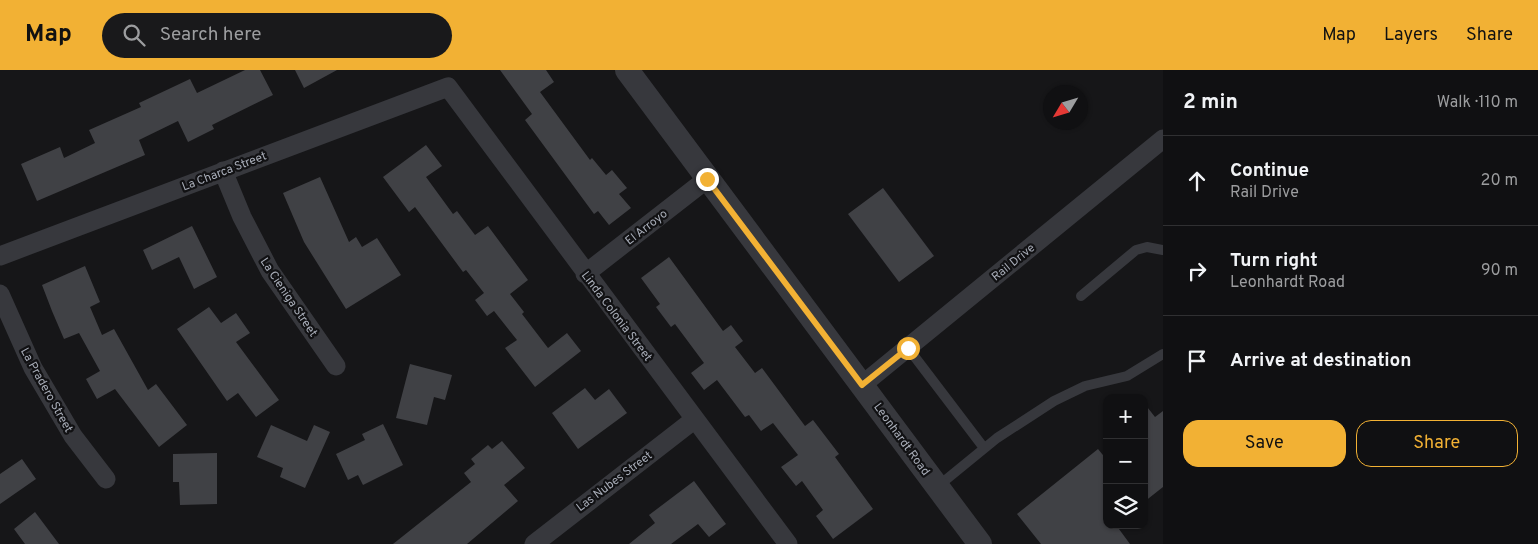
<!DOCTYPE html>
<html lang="en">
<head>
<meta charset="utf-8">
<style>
  :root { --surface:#101012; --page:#19191b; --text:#f1f3f6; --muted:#9c9d9f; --line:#303032; --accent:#f2b134 }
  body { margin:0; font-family:Overpass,sans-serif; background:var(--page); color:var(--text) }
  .controls { position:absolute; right:15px; bottom:15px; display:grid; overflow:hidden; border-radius:10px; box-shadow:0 1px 4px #0004 }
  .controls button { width:45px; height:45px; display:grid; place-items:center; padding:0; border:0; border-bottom:1px solid var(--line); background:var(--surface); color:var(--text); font:25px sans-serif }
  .compass { position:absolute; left:1043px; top:15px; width:45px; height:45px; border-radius:50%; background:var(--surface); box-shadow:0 1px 4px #0004; rotate:232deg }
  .stop { position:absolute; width:15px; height:15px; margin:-11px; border:4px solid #f2b134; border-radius:50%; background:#fff }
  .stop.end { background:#f2b134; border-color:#fff; box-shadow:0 1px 5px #0008 }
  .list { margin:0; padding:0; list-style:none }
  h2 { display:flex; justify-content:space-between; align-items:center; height:65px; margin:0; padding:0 20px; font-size:21px }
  h2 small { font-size:16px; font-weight:400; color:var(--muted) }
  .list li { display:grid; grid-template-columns:32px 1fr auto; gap:15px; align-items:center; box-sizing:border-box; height:90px; padding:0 20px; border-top:1px solid var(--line) }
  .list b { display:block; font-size:19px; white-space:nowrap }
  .list p { margin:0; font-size:16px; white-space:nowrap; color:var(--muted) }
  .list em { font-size:16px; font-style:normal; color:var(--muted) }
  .actions { display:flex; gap:10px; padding:15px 20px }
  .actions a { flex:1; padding:11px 0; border:1px solid var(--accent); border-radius:15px; text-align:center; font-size:18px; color:var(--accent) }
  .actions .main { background:var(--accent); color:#111 }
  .icon { flex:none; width:28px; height:28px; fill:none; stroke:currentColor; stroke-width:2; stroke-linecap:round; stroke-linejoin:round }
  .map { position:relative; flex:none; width:1163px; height:474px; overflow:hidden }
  header { display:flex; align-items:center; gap:30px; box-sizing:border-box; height:70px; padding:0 25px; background:var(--accent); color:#111 }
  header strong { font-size:24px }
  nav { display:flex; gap:28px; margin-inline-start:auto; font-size:18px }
  .search { width:350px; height:45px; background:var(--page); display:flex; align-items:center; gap:12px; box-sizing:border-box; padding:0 18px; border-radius:28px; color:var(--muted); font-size:19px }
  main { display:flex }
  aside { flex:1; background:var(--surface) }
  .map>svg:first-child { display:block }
  .building { fill:#404145 }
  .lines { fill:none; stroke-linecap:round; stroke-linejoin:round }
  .service { stroke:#37383d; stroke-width:10 }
  .minor { stroke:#37383d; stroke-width:19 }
  .tertiary { stroke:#37383d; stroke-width:24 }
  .route { stroke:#f2b134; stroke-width:6 }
  .labels { text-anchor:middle; stroke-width:4.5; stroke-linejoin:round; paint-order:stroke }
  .street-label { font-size:12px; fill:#a8adb8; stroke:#111113 }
</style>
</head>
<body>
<header>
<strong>Map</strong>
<div class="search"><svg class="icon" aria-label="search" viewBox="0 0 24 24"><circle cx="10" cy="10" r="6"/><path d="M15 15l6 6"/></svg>Search here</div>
<nav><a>Map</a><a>Layers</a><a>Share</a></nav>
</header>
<main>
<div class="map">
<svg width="1163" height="474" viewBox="0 0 1163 474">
  <rect width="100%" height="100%" fill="#161618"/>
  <path class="building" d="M245,0h15l13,25 -61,30 2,4 -26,13 -10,-21 -39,19 6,15 -108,46 -16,-37 39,-17 4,11 31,-15 -6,-13 52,-23 -2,-4 51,-24 7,14z
    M295,0h42l-33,18z
    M500,0h46l8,12 -14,10 50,68 2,-2 14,17 6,-5 15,18 -8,6 12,14 -22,17 -11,-14 -4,3 -69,-94 7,-6z
    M426,75l16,21 -16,11 27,37 4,-3 18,24 13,-9 40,54 -18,14 14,18 -2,2 26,34 19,-15 14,18 -46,36 -30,-39 12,-8 -23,-29 -7,5 -12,-16 9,-7 -18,-23 -3,2 -48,-65 -6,5 -26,-35z
    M320,107l29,65 7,-5 6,10 15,-9 24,37 -55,34 -42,-67 -21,-49z
    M883,118l51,68 -35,26 -51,-68z
    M192,156l25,51 -23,12 -15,-32 -27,13 -9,-20z
    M669,187l54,74 8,-6 12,16 -8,6 20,26 7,-5 43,58 8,-6 26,34 -4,3 38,52 -40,30 -17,-23 7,-6 -21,-29 -6,5 -15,-19 17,-12 -25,-32 -12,8 -12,-16 -4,2 -28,-37 -13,10 -13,-17 13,-10 -29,-39 -4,3 -15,-20 4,-3 -19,-26z
    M85,196l15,36 -10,5 12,28 12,-6 34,61 8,-6 31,41 -28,22 -44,-58 -18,10 -11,-20 14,-8 -21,-38 -15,6 -12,-28 -10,-26z
    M209,237l12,16 15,-10 14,20 -14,9 43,58 -23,17 -18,-24 -11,8 -50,-72z
    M410,294l42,11 -7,25 -11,-3 -7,28 -31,-7z
    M585,318l10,12 14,-11 18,24 -49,36 -26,-36z
    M1144,333l11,14 8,-6v76l-19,15z
    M383,354l20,41 -40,20 -5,-10 -10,5 -12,-26 29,-14 -3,-6z
    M271,355l36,16 7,-16 16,7 -25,56 -25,-11 3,-9 -26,-11z
    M502,371l23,27 -21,17 14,16 -51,43h-74l78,-62 -7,-9 11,-9 -4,-5 17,-14 4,4z
    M1098,379l9,11v65h9l14,19h-89l-24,-30z
    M217,383v51l-37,1 -1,-23h-6v-28z
    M22,389l14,20 -36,25v-30z
    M694,411l32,43 -17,13 -11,-13 -27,20h-42l26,-21 -6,-8z
    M35,442l24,32h-34l-11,-15z"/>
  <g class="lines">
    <path class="service" d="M1081,226l55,-46 11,-3 16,3
      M908,278l76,100
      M937,417l60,-49 57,-37 31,-15 42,-10 36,-22"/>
    <path class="minor" d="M223,101l19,46 28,54 66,95
      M0,186l448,-169 340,457
      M585,204l122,-95
      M0,224l33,74 40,68 33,43
      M862,315l301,-246
      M534,474l161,-125"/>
    <path class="tertiary" d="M627,0l353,474"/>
  </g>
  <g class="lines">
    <path class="route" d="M707,109l155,206 46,-37"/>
  </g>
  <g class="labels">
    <g class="street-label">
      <text transform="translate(224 101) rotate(-21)" y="4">La Charca Street</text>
      <text transform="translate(646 157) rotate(-38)" y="4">El Arroyo</text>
      <text transform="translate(1013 192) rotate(-39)" y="4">Rail Drive</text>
      <text transform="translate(289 227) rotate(56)" y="4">La Cieniga Street</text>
      <text transform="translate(617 246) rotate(53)" y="4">Linda Colonia Street</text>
      <text transform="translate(47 320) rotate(61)" y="4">La Pradero Street</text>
      <text transform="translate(902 369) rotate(54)" y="4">Leonhardt Road</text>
      <text transform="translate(614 411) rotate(-37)" y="4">Las Nubes Street</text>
    </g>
  </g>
</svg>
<div class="controls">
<button>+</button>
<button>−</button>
<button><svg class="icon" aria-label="layers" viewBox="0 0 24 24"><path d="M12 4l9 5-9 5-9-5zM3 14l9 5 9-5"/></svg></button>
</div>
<svg class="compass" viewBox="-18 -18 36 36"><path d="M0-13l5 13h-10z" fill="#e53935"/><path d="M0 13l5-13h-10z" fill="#9c9d9f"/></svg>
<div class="stop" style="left:908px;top:278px"></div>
<div class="stop end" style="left:707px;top:109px"></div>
</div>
<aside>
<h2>2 min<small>Walk · 110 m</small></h2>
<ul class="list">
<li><svg class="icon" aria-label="ahead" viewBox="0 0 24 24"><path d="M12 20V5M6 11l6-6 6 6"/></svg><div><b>Continue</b><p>Rail Drive</p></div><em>20 m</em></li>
<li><svg class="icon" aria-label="right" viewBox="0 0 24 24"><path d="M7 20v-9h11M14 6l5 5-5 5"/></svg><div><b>Turn right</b><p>Leonhardt Road</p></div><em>90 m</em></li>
<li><svg class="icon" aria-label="arrive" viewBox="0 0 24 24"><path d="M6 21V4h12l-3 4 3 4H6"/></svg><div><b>Arrive at destination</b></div></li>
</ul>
<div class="actions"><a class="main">Save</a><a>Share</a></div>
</aside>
</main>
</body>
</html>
